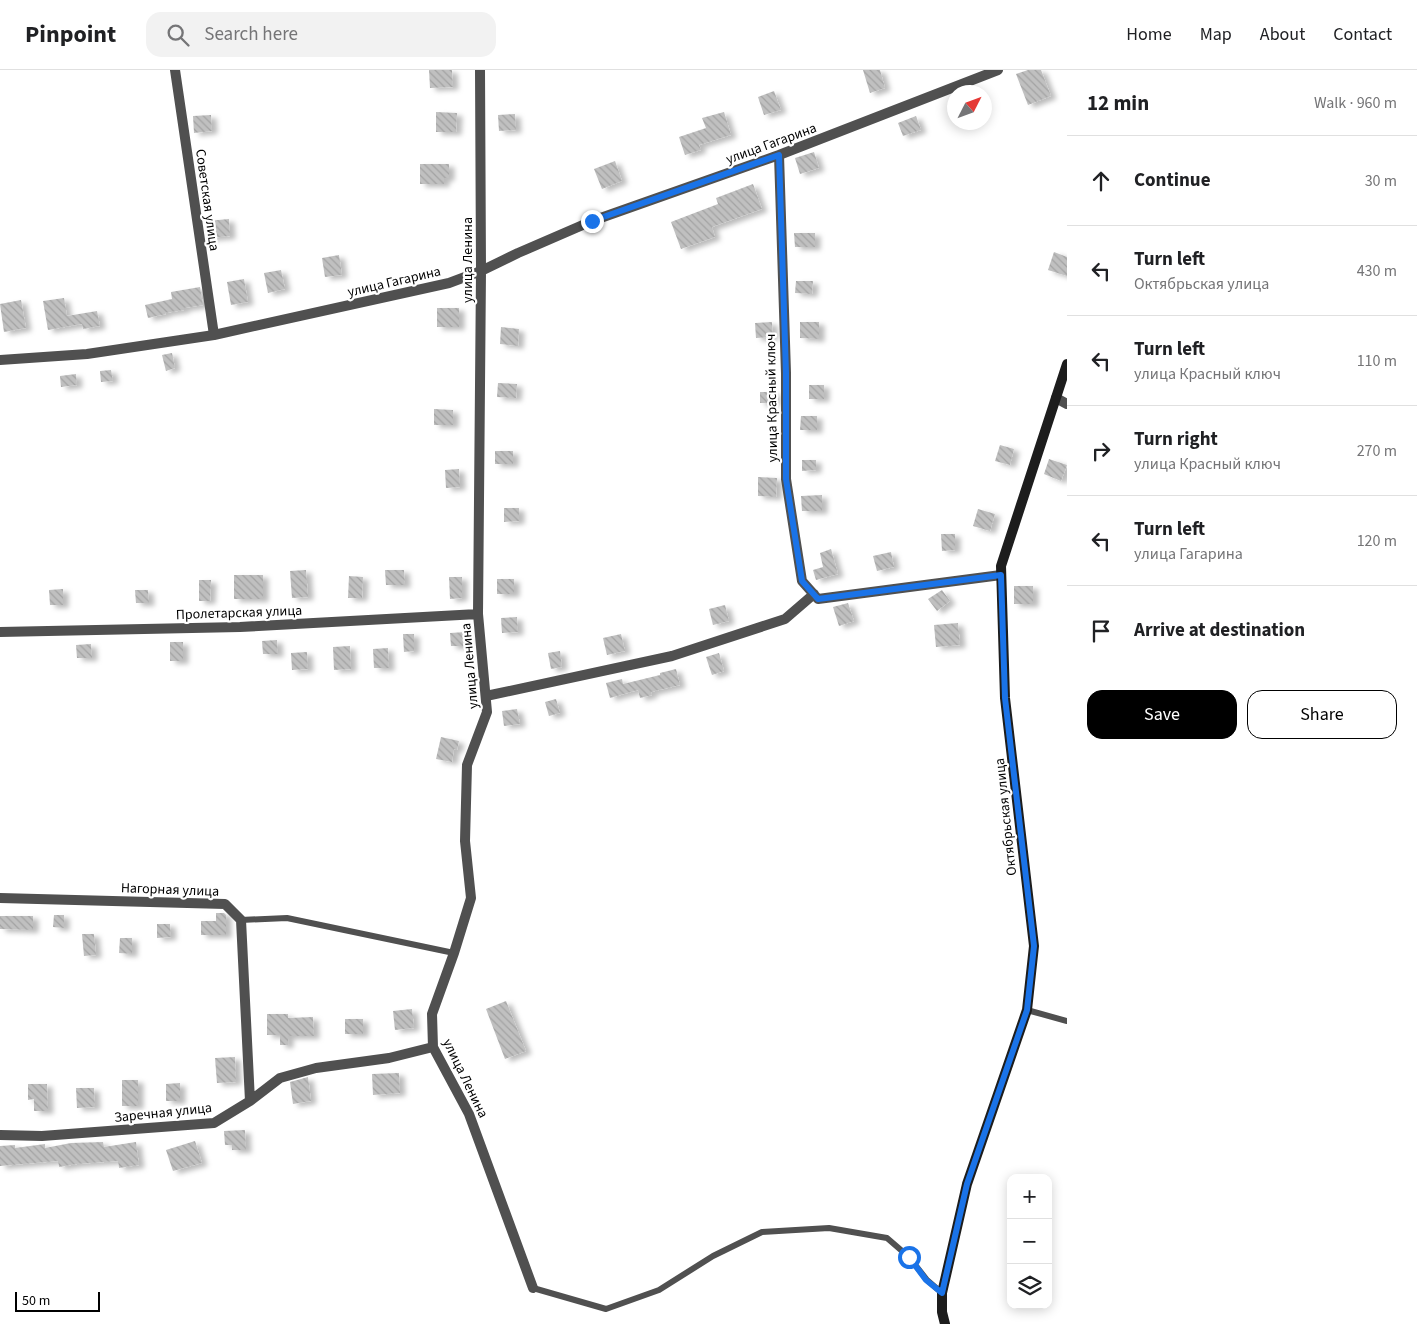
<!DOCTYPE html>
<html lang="en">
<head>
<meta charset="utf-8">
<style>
  :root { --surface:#fff; --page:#f2f2f2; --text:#202124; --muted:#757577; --line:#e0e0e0; --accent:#000 }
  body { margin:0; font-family:"Source Sans 3",sans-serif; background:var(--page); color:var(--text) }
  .controls { position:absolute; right:15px; bottom:15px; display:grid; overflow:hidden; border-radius:10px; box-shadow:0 2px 12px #0003 }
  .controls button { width:45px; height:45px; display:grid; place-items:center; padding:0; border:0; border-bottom:1px solid var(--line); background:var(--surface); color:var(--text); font:25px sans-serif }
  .compass { position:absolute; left:947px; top:15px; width:45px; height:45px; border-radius:50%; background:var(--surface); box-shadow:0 2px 12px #0003; rotate:48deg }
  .scale { position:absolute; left:15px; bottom:12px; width:85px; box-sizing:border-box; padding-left:5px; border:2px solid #000; border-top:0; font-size:14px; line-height:18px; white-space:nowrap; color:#000; -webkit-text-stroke:4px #fff; paint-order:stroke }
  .stop { position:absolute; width:15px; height:15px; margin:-11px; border:4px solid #1a73e8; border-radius:50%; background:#fff }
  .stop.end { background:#1a73e8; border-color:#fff; box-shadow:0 1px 5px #0008 }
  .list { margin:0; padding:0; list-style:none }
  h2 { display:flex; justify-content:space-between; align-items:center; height:65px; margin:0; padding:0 20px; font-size:21px }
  h2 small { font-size:16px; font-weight:400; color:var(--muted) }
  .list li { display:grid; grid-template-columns:32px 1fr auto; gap:15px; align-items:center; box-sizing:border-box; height:90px; padding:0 20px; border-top:1px solid var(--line) }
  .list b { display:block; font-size:19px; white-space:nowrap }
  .list p { margin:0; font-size:16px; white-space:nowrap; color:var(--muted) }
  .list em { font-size:16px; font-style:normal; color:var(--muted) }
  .actions { display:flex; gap:10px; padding:15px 20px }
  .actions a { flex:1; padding:11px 0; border:1px solid var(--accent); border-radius:15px; text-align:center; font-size:18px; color:var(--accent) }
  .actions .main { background:var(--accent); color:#fff }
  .icon { flex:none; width:28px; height:28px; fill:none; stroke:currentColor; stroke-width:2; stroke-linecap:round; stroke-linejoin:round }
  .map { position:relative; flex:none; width:1067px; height:1254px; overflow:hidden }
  header { display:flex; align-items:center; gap:30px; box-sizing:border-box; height:70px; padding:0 25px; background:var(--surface); border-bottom:1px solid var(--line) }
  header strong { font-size:24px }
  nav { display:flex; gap:28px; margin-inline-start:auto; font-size:18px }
  .search { width:350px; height:45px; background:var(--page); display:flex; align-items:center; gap:12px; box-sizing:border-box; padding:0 18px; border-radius:15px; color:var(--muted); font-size:19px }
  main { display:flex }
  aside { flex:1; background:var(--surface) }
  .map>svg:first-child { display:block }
  .building { fill:url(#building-back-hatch); filter:url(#shadow) }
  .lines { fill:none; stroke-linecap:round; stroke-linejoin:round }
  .lane { stroke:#505050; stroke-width:6 }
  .street { stroke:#505050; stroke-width:10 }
  .secondary { stroke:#1d1d1d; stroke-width:10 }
  .route { stroke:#1a73e8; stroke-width:6 }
  .labels { text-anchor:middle; stroke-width:4.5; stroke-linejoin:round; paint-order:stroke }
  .street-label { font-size:14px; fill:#000; stroke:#fff }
</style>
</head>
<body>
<header>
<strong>Pinpoint</strong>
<div class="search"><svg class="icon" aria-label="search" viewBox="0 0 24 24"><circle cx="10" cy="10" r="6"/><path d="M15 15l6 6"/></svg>Search here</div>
<nav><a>Home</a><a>Map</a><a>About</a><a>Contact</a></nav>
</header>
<main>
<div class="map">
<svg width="1067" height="1254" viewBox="0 0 1067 1254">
  <defs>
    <pattern id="building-back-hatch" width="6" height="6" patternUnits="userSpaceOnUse" patternTransform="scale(1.25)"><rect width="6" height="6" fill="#c0c0c0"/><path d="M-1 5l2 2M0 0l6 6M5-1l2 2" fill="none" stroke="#a3a3a3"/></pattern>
    <filter id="shadow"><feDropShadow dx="5.5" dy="3" stdDeviation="2.5" flood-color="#0004"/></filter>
  </defs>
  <rect width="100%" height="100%" fill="#fff"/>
  <path class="building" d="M429,0h23l1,17 -23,1z
    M863,0h17l5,18 -15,5z
    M1028,0h13l10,26 -23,9 -12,-31z
    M774,21l7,19 -17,5 -6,-18z
    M436,42l21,1 -1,19h-20z
    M724,42l7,23 -32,10 2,5 -16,5 -6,-18 27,-9 -4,-10z
    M515,44l1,16 -17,1 -1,-16z
    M211,45l1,16 -18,2 -1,-17z
    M916,46l5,14 -18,6 -5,-13z
    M814,82l5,16 -19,6 -5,-16z
    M615,91l7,20 -20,8 -8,-20z
    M420,94h29v14h-5v6h-24z
    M753,114l9,25 -50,18 3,10 -34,12 -10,-27 47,-18 -2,-6z
    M229,149l1,17 -21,2 -2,-17z
    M794,163h21v14h-20z
    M1054,182l13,5v19l-19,-6z
    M339,185l3,20 -17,2 -3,-19z
    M281,200l4,19 -17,4 -4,-20z
    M244,209l4,23 -17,3 -4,-23z
    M796,211h17l-1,13 -17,-1z
    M200,217l3,18 -19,3v2l-19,3 1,1 -18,4 -3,-13 27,-6 -1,-7z
    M64,228l3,18 30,-5 3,15 -17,3 -1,-5 -34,6 -5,-29z
    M21,230l5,28 -22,4 -4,-28z
    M437,238h22v19h-22z
    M772,252l1,15 -17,1 -1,-15z
    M800,252h19v17l-19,-1z
    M501,257l18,2 -1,17 -18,-2z
    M172,283l3,15 -9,3 -4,-16z
    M111,300l2,11 -12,1 -1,-11z
    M76,304l1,11 -16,2 -1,-11z
    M498,313l19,1 -1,14 -19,-1z
    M809,315h15v14h-15z
    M760,322h15l-1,11h-14z
    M434,339l19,1v15h-19z
    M801,346h16v14h-17z
    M1000,375l14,4 -4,16 -15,-4z
    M495,381h18v13h-18z
    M1049,389l18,6 -6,16 -17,-7z
    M802,390h14v10l-14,1z
    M459,399l1,18 -14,1 -1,-18z
    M758,407l19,1 -1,19 -18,-1z
    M822,425v16h-20l-1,-15z
    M504,438h15v13l-15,1z
    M978,439l17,5 -5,17 -17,-5z
    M941,464h14v16l-13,1z
    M831,479l7,25 -22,6 -3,-10 10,-3 -3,-14z
    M891,482l3,15 -17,4 -4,-15z
    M306,500l2,27 -16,1 -2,-27z
    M385,500h19l1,15h-19z
    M234,505h29v24h-29z
    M349,506l14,1 -1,21h-14z
    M449,507h13v21l-12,1z
    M497,509h17v15h-17z
    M199,510h12l-1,21h-11z
    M1014,516h19v18h-19z
    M63,519v16h-13l-1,-15z
    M135,520h13l1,13h-13z
    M942,520l8,11 -13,10 -9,-12z
    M848,533l6,18 -15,5 -6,-19z
    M725,535l4,16 -16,4 -4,-16z
    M517,547l1,15 -16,1 -1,-15z
    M958,553l2,22 -24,2 -2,-22z
    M466,562v14h-15l-1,-13z
    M403,564h11v17l-10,1z
    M621,564l4,17 -18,4 -4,-17z
    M277,570l1,14h-15l-1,-13z
    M170,572h13v19h-13z
    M91,574l1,14h-15l-1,-13z
    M350,576l1,23 -17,1 -1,-23z
    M388,578l1,20h-15l-1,-19z
    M560,581l2,16 -11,2 -3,-16z
    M307,582l1,17 -16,1 -1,-17z
    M719,583l5,18 -12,4 -6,-18z
    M676,599l4,16 -29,7 1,3 -12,3 -2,-8 -28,8 -4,-15 16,-4 1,5 37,-9v-2z
    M556,629l4,14 -11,3 -4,-14z
    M517,639l3,15 -16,2 -2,-15z
    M441,667l18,4 -2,9 -3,-1 -2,13 -16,-3z
    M216,843h8l2,2v20h-25v-14h15z
    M54,845h10v13l-11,-1z
    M0,846h33v14l-33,-1z
    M157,854h13l1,13 -14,1z
    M82,864h12l2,21 -12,1z
    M120,868h12v16l-13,-1z
    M506,931l20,50 -21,8 -19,-50z
    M412,939l2,19 -19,2 -2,-19z
    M267,944h21v4l25,-1 1,19h-26v9h-8v-10h-13z
    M345,949h18v15h-18z
    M235,987l1,25 -19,1 -2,-25z
    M399,1003l1,20 -27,2 -1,-21z
    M308,1007l3,24 -18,3 -3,-22z
    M122,1010h16v26h-16z
    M180,1013v18h-14v-17z
    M28,1014h19l1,27h-14v-12l-6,1z
    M76,1018h18l1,19 -18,1z
    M245,1060l1,20h-14v-5h-7l-1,-14z
    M195,1071l7,22 -29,8 -7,-21z
    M103,1072l1,5 32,-5 3,23 -20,3 -1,-7 -41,3 -18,3 -1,-6 -58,5v-20l15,-1v3l30,-4v4l26,-5z"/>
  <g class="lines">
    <path class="lane" d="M241,850l46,-2 167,35
      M1027,940l40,11
      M533,1218l73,21 53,-19 54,-34 49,-24 67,-4 58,10 22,19 18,23 15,13"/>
    <path class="street" d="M175,0l39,265
      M480,0l1,201 -3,343 9,98 -20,53 -2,76 6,57 -17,55 -22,61 1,33 36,67 64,174
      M779,85l7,218v106l16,102 16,18 183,-24
      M0,290l87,-6 127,-19 235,-52 32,-12 37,-18 74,-32 187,-66 219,-85
      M1056,328l11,6
      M0,562l240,-5 238,-13
      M486,626l186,-40 113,-37 29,-25
      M0,828l225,6 16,16 9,181
      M0,1065l42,1 172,-13 36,-22 30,-23 36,-10 73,-10 44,-11"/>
    <path class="secondary" d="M945,1254l-3,-12v-19l25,-109 60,-174 7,-64 -29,-248 -4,-132 66,-202"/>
  </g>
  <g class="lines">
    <path class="route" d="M592,151l187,-66 7,218v106l16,102 16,18 183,-24 4,123 29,248 -7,64 -60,174 -25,109 -16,-13 -17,-23"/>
  </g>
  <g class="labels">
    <g class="street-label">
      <text transform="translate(771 73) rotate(-20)" y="5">улица Гагарина</text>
      <text transform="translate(208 130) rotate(82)" y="5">Советская улица</text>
      <text transform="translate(467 190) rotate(-90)" y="5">улица Ленина</text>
      <text transform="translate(394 211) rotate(-13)" y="5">улица Гагарина</text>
      <text transform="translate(771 328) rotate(-91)" y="5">улица Красный ключ</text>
      <text transform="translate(239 542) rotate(-2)" y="5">Пролетарская улица</text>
      <text transform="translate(469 596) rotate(-95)" y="5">улица Ленина</text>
      <text transform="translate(1005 747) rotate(-96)" y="5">Октябрьская улица</text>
      <text transform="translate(170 819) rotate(2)" y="5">Нагорная улица</text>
      <text transform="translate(466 1008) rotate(64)" y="5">улица Ленина</text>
      <text transform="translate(163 1042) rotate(-6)" y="5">Заречная улица</text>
    </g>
  </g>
</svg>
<div class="controls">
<button>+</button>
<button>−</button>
<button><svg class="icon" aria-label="layers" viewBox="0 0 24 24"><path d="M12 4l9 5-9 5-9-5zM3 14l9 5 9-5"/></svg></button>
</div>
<svg class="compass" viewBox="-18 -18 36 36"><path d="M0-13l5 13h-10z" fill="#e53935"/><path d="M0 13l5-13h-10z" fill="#757577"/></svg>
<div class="scale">50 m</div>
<div class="stop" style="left:909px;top:1187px"></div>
<div class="stop end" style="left:592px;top:151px"></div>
</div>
<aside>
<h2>12 min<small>Walk · 960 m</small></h2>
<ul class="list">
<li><svg class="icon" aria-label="ahead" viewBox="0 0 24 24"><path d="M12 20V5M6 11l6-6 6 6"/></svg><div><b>Continue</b></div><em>30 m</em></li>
<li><svg class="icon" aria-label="left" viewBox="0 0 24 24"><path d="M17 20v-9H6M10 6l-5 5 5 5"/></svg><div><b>Turn left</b><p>Октябрьская улица</p></div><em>430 m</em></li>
<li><svg class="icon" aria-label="left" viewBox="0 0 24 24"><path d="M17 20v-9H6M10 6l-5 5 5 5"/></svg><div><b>Turn left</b><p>улица Красный ключ</p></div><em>110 m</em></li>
<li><svg class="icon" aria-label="right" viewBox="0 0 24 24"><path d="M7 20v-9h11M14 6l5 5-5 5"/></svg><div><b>Turn right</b><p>улица Красный ключ</p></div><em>270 m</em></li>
<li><svg class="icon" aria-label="left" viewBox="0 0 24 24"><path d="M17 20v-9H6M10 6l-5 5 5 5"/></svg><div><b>Turn left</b><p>улица Гагарина</p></div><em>120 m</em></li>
<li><svg class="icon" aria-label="arrive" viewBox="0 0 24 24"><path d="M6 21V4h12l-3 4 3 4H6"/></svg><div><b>Arrive at destination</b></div></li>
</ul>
<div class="actions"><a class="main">Save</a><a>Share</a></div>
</aside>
</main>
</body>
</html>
